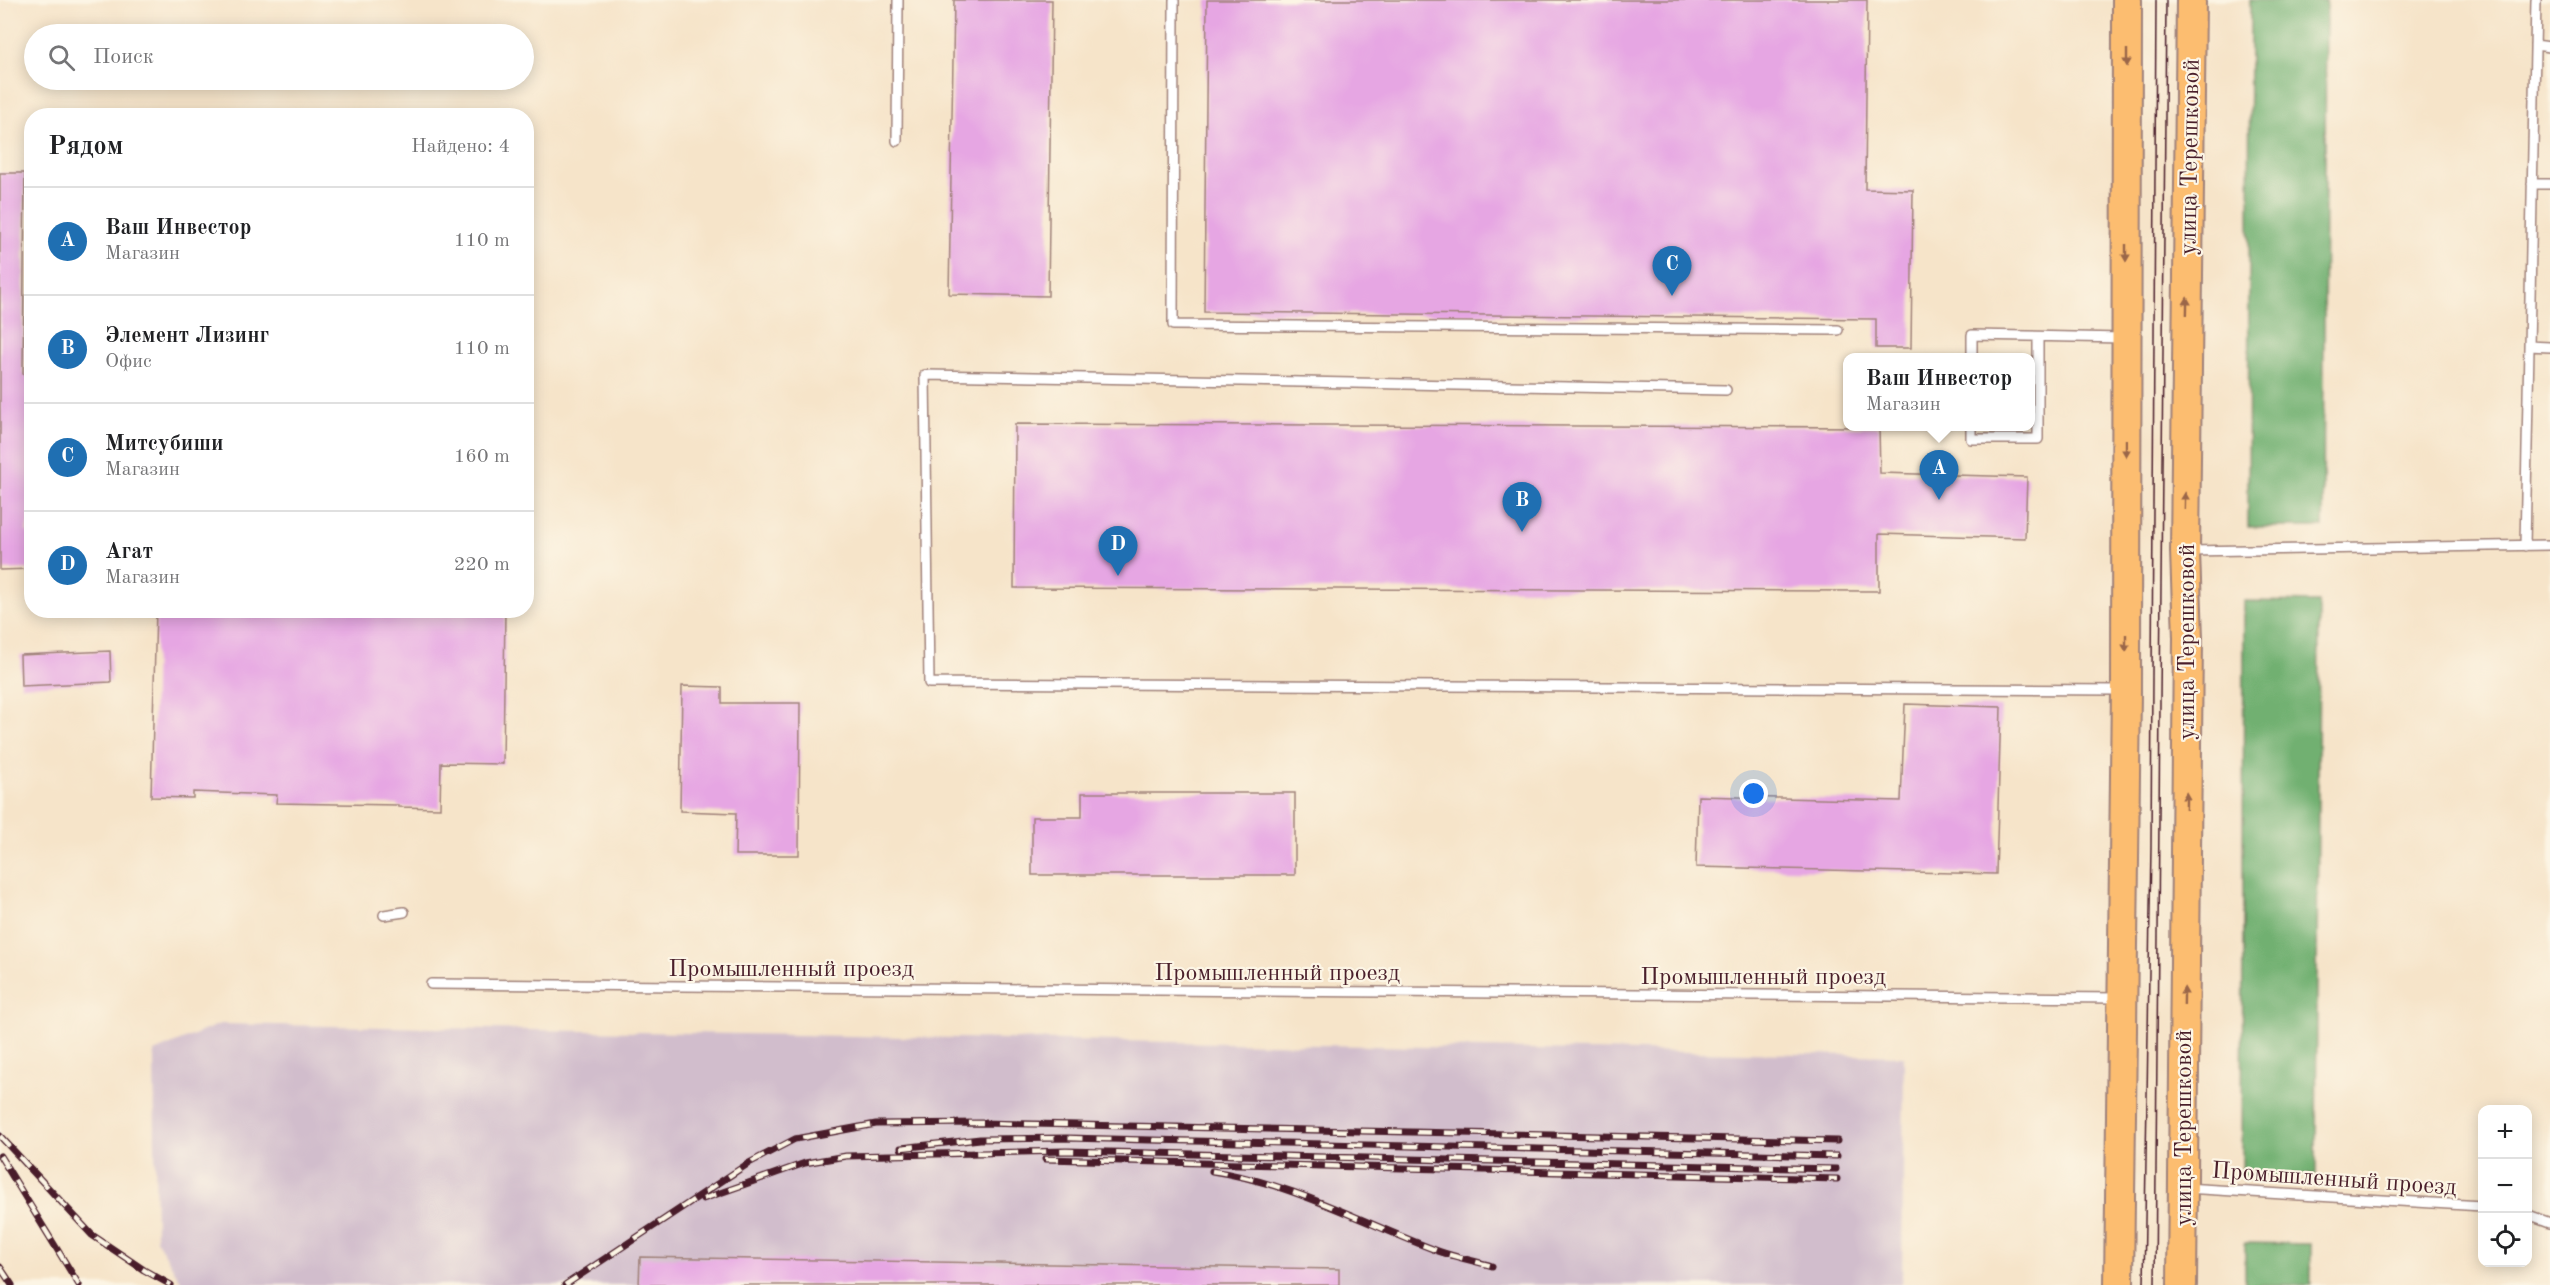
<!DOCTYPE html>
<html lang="ru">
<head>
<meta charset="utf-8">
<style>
  :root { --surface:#fff; --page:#f2f2f2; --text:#202124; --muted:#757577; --line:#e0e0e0; --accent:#1f6fb2 }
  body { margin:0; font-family:"Old Standard TT",serif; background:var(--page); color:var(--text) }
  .controls { position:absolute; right:18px; bottom:18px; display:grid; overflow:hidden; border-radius:12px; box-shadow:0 3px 15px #0003 }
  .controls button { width:54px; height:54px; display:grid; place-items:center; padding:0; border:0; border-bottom:2px solid var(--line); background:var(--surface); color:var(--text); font:30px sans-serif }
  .you { position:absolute; left:1754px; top:794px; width:21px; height:21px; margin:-15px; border:4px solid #fff; border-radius:50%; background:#1a73e8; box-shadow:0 0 0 9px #1a73e833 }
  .badge { display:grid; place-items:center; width:39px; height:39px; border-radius:50%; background:var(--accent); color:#fff; font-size:20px; font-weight:700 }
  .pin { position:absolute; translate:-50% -50px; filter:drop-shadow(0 2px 3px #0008) }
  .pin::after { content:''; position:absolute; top:32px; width:21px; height:18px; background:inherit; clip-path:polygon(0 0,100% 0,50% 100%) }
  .popup { position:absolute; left:1843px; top:353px; width:192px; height:78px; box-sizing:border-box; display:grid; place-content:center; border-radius:12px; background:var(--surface); filter:drop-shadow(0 2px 4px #0005); font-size:20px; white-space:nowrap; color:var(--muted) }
  .popup b { font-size:22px; color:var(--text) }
  .popup::after { content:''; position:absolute; left:50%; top:100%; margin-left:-12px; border:12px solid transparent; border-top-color:var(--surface) }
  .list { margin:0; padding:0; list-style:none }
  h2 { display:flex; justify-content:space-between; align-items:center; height:78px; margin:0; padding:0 24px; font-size:26px }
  h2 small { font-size:20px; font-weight:400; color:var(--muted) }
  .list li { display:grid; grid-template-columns:39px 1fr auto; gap:18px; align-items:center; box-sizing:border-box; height:108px; padding:0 24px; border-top:2px solid var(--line) }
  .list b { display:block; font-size:22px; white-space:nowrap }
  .list p { margin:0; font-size:20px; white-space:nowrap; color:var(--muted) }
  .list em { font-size:20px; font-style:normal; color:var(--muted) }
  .icon { flex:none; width:33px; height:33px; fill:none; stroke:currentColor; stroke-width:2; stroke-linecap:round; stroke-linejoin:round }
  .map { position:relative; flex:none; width:2550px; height:1285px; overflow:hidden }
  .search { position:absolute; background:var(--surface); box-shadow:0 3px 15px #0003; left:24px; top:24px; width:510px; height:66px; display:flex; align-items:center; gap:15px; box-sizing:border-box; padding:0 21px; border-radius:33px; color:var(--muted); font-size:22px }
  .panel { position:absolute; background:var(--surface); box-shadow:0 3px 15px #0003; left:24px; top:108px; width:510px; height:510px; border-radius:24px }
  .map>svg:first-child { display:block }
  .industrial { fill:#d1bdcc }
  .forest { fill:#71b071; stroke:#5e684e; stroke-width:1.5 }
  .building { fill:#e6a6e3 }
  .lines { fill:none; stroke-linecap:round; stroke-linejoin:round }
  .service-casing { stroke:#a0827a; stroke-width:12 }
  .primary-casing { stroke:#a0827a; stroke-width:32 }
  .service { stroke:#fff; stroke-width:9 }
  .primary { stroke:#fcbd6f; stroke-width:28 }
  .tram { stroke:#4a1f2b; stroke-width:1.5 }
  .rail-casing { stroke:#4a1f2b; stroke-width:7 }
  .rail { stroke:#fcf5e5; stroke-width:4.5; stroke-dasharray:14; stroke-linecap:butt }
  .oneway { fill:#9a664a }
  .labels { text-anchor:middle; stroke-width:4.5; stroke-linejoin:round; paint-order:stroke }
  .street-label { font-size:24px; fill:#4a1f2b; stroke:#fcf5e5 }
</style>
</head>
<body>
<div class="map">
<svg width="2550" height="1285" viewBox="0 0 2550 1285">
  <rect width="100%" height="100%" fill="#fcf5e5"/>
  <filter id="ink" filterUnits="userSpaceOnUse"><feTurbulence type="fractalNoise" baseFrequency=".0167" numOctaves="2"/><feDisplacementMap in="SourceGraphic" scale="12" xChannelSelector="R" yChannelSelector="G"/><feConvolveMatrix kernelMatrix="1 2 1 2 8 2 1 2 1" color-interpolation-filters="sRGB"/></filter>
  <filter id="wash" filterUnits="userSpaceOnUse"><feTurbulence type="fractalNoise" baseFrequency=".008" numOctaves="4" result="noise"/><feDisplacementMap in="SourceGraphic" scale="24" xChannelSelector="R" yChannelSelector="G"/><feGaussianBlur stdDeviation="1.35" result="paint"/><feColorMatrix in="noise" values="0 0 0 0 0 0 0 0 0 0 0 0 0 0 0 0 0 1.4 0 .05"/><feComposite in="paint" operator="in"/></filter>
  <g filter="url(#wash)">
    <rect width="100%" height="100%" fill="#f6e4c9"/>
    <path class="industrial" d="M220,1024l1684,32 -2,229h-1719l-27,-46 -2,-187z"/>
    <path class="forest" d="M2250,0h76l-3,527h-75z
      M2244,601l75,1 -3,573h-74z
      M2245,1243l66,1v41h-66z"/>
    <g id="blocks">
      <path class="building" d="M954,0h98l-4,296 -99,-2z
        M1207,0h660l-2,189 48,1 -2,158h-35v-29l-672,-7z
        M0,173h25l-2,201 9,3v130l-6,25h6v37l-32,1z
        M1015,424l864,3 1,46 147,4 -2,61 -146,-4v57l-865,-3z
        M156,610h349l-2,154 -62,-1 -1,45 -42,-1v-2l-122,-2 1,-8 -84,-3v6l-42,-1z
        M110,651l1,31 -90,4 -1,-31z
        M682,686l40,1v16h78l-1,152h-64l1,-42 -56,-2z
        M1905,704l96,3 -5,167 -300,-7 2,-71 203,5z
        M1082,793h213v82h-263v-58h50z
        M640,1257l699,12v16h-700z"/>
    </g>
  </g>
  <g filter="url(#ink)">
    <use href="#blocks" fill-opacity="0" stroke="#a0827a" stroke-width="1.5"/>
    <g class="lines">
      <defs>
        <path id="service" d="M1174,0l-1,325 665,5
          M2535,45l15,2
          M897,141l1,-141
          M2532,184h18
          M2529,346l21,1
          M1972,358v-23l151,3
          M1726,390l-801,-15 4,308 1192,7
          M1971,426v13h67v-101
          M2525,546l11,-546
          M2189,551l361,-6
          M384,915l20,-3
          M431,984l1689,14
          M2185,1188l297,18
          M2528,1215l22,8"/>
        <path id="primary" d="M2119,1285l7,-595 1,-690
          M2182,1285l6,-647 -3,-87 6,-551"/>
      </defs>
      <use href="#service" class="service-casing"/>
      <use href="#primary" class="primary-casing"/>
      <use href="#service" class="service"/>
      <use href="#primary" class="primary"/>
      <path class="tram" d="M2144,1285l7,-439 5,-846
        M2155,1285l11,-1285"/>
      <defs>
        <path id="rail" d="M0,1136l92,99 52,35 27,15
          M901,1148l79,-9 86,-1 771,18
          M0,1156l79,129
          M1045,1159l792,20
          M1212,1171c80,12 151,52 226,80 17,6 36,10 54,15
          M703,1199l102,-36 41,-7 220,-5 770,18
          M0,1267l12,18
          M565,1285l184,-122 46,-24 81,-15 105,-1 856,18"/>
      </defs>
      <use href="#rail" class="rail-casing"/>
      <use href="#rail" class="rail"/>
    </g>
    <defs><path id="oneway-solid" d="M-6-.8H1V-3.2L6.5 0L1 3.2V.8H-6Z" transform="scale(1.5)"/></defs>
    <g class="oneway">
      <use href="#oneway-solid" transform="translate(2127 58) rotate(90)"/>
      <use href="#oneway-solid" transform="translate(2126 253) rotate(90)"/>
      <use href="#oneway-solid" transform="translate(2187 306) rotate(-89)"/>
      <use href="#oneway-solid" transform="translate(2126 448) rotate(90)"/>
      <use href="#oneway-solid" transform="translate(2185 501) rotate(-89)"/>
      <use href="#oneway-solid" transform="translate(2126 643) rotate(90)"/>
      <use href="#oneway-solid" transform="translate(2186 801) rotate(-89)"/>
      <use href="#oneway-solid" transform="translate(2184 996) rotate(-89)"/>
    </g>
  </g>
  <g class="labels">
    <g class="street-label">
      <text transform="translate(2189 157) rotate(-89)" y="8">улица Терешковой</text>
      <text transform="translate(2186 642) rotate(-90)" y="8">улица Терешковой</text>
      <text x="791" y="976">Промышленный проезд</text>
      <text x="1277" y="980">Промышленный проезд</text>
      <text x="1763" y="984">Промышленный проезд</text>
      <text transform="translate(2183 1128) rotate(-90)" y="8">улица Терешковой</text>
      <text transform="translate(2334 1178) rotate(4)" y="8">Промышленный проезд</text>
    </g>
  </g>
</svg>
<div class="controls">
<button>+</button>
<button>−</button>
<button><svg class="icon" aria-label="locate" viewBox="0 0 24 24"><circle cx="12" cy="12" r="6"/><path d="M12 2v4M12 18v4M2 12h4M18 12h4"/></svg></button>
</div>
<div class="you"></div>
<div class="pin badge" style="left:1939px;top:500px">A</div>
<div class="popup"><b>Ваш Инвестор</b>Магазин</div>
<div class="pin badge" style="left:1522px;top:532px">B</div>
<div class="pin badge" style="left:1672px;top:296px">C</div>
<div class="pin badge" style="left:1118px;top:576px">D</div>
<div class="search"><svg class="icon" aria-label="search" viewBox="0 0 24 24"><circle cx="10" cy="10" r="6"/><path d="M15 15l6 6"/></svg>Поиск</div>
<section class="panel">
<h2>Рядом<small>Найдено: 4</small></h2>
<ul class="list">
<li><span class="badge">A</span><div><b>Ваш Инвестор</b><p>Магазин</p></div><em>110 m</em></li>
<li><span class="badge">B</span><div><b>Элемент Лизинг</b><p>Офис</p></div><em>110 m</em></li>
<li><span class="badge">C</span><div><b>Митсубиши</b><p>Магазин</p></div><em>160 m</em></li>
<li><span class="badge">D</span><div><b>Агат</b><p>Магазин</p></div><em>220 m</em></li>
</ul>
</section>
</div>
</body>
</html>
